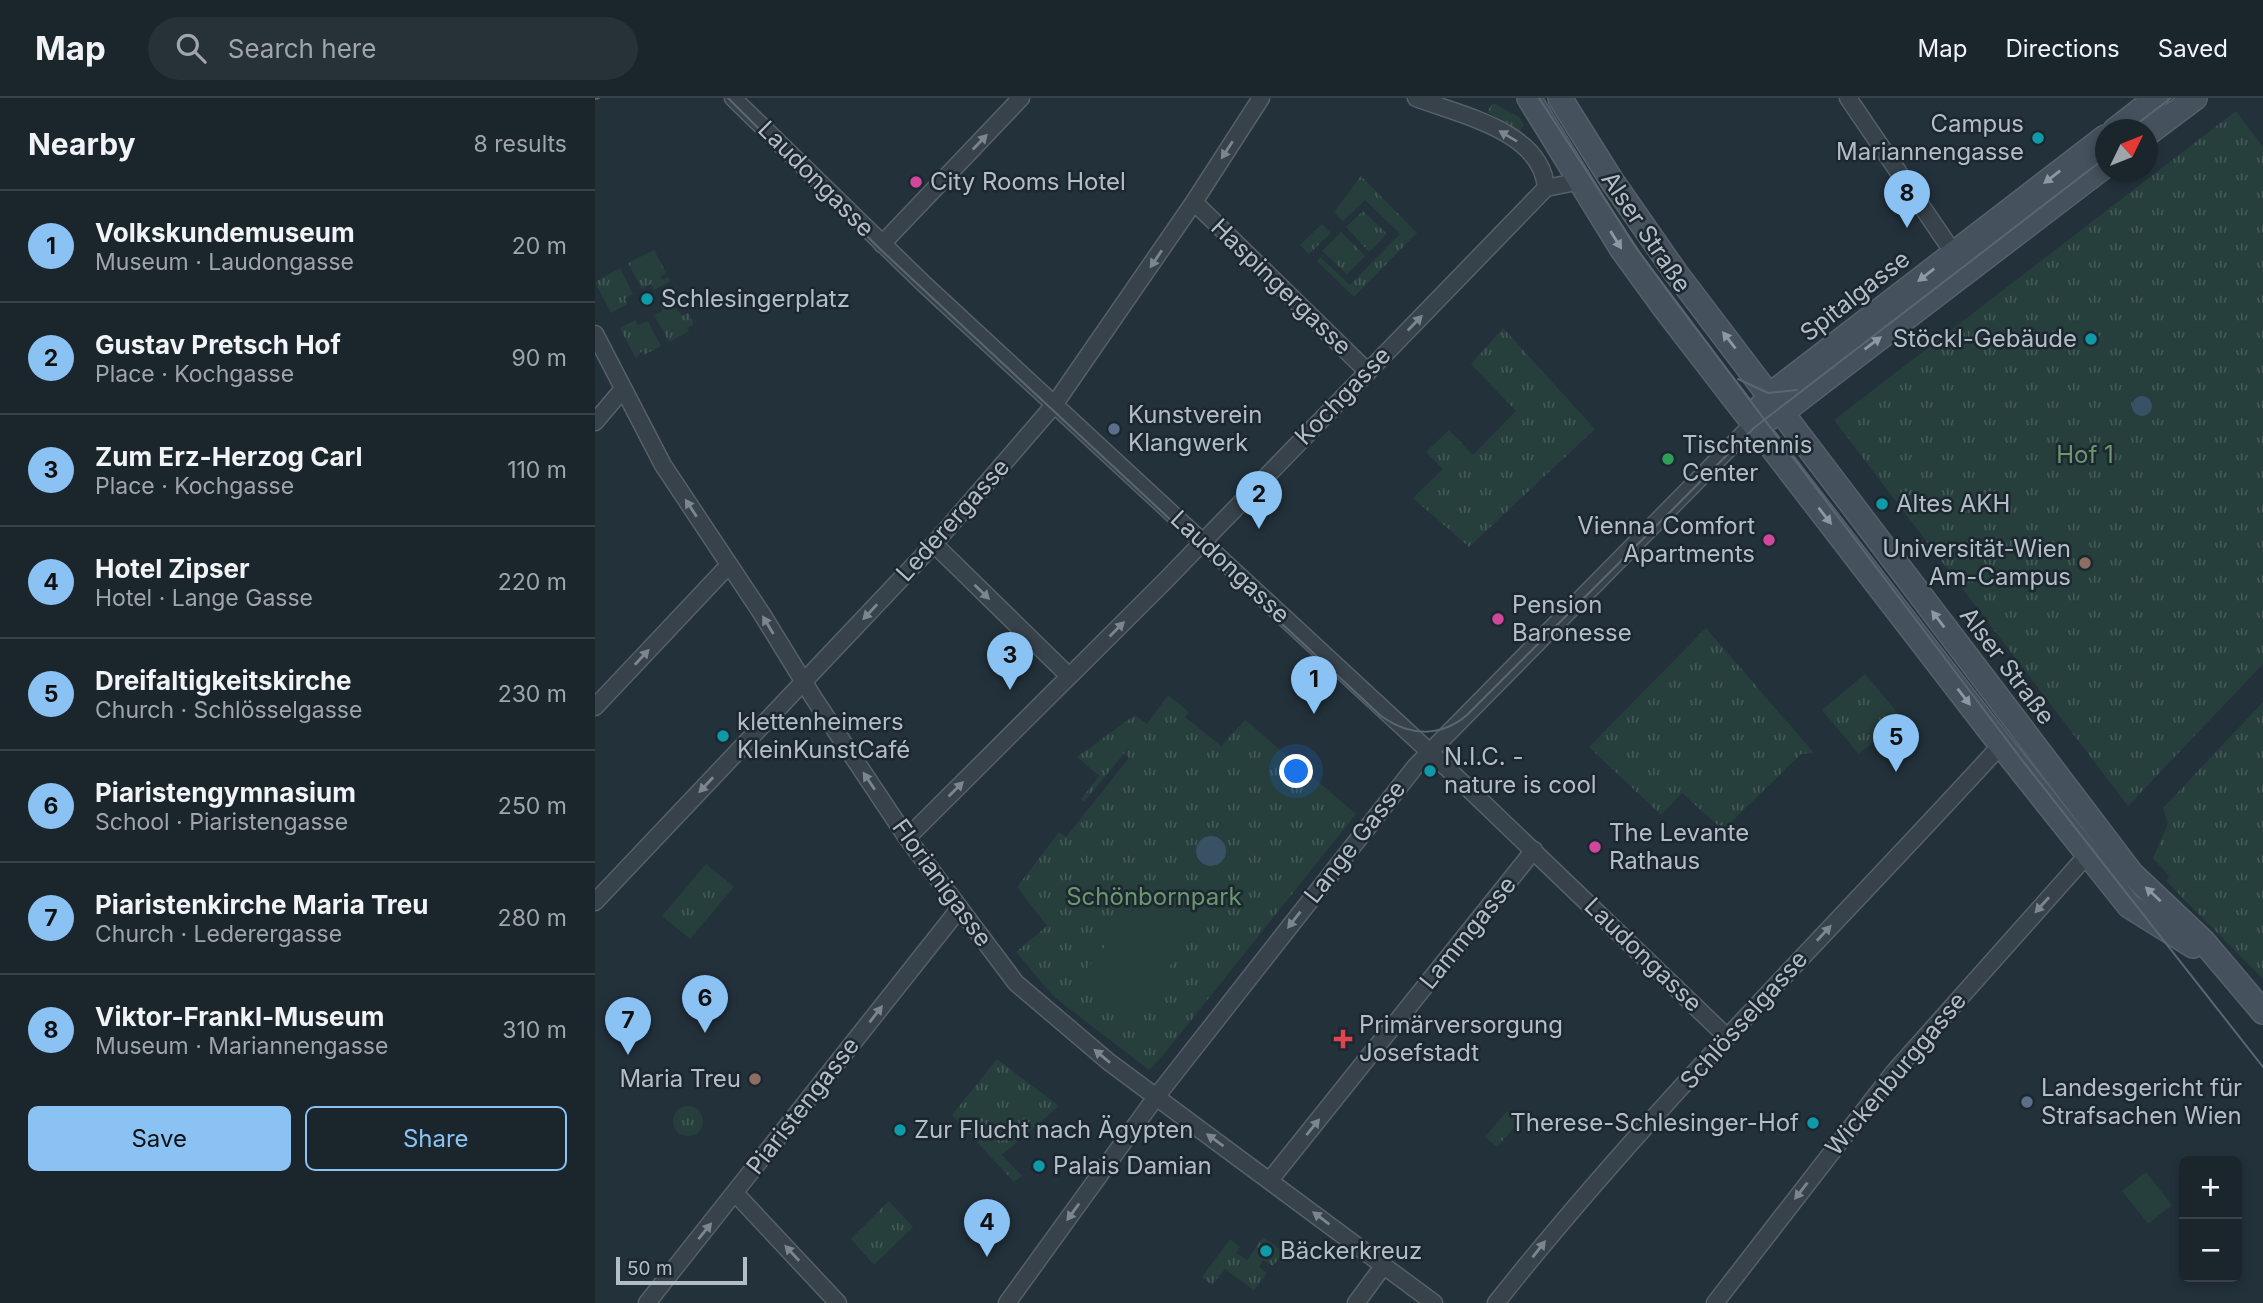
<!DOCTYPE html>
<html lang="en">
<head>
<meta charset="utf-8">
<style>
  :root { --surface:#1a252c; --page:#273138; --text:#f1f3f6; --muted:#9fa5a9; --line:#384248; --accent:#8ac2f4 }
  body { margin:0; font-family:Inter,sans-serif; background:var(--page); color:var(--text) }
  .controls { position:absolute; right:21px; bottom:21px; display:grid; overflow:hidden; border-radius:10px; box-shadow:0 4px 10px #0003 }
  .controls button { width:63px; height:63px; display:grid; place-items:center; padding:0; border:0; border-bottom:2px solid var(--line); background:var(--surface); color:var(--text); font:35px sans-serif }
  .compass { position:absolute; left:1500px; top:21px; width:63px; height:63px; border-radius:50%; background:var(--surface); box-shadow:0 4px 10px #0003; rotate:47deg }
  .scale { position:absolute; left:21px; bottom:18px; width:131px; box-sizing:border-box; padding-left:7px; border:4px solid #b3bdc7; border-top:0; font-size:19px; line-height:24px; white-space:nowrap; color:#b3bdc7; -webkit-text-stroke:5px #1c2730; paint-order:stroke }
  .you { position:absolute; left:702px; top:674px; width:24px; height:24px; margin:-18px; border:5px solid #fff; border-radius:50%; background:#1a73e8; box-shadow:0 0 0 10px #1a73e833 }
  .badge { display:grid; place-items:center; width:46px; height:46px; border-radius:50%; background:var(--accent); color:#111; font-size:23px; font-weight:700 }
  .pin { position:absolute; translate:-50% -58px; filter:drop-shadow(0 2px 4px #0008) }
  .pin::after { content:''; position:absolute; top:37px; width:24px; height:21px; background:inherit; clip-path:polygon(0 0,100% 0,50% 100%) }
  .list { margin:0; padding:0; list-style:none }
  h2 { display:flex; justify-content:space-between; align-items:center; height:91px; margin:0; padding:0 28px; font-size:30px }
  h2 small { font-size:23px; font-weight:400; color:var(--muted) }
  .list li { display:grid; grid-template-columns:46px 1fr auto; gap:21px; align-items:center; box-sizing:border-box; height:112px; padding:0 28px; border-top:2px solid var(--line) }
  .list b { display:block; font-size:26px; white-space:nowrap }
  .list p { margin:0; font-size:23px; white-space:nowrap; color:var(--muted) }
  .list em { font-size:23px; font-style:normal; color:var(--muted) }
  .actions { display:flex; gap:14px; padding:21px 28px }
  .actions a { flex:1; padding:16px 0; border:2px solid var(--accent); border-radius:10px; text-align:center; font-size:24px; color:var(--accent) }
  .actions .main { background:var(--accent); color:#111 }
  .icon { flex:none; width:38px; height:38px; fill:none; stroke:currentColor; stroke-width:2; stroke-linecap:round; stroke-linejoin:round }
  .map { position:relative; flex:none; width:1668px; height:1205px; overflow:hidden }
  header { display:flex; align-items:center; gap:42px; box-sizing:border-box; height:98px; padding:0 35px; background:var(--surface); border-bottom:2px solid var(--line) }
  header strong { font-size:33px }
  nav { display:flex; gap:38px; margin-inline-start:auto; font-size:24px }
  .search { width:490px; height:63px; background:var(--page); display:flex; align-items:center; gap:18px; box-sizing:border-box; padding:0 24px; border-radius:38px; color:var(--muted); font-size:26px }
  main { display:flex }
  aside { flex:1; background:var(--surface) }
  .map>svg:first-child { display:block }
  .grass { fill:url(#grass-tufts) }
  .pitch { fill:#263e3c }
  .water { fill:#395164 }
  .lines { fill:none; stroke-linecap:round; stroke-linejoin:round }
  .street-casing { stroke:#556069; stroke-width:19 }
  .secondary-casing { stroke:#556069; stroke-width:26 }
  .street { stroke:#37424b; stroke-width:16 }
  .secondary { stroke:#45525e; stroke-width:23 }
  .tram { stroke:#596772; stroke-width:2 }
  .oneway { fill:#7b868f }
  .oneway2 { fill:#8c98a2 }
  .culture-dot { fill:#0f9aa8; stroke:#1c2730; stroke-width:2.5 }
  .hotel-dot { fill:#d1479c; stroke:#1c2730; stroke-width:2.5 }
  .service-dot { fill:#5c6f8a; stroke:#1c2730; stroke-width:2.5 }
  .leisure-dot { fill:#2e9e5b; stroke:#1c2730; stroke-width:2.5 }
  .education-dot { fill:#8d6e63; stroke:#1c2730; stroke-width:2.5 }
  .health-dot { fill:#e0444e; stroke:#1c2730; stroke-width:2.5 }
  .labels { text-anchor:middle; stroke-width:5; stroke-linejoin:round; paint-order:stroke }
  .poi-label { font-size:24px; fill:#b3bdc7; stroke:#1c2730; text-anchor:start }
  .street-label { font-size:24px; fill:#b3bdc7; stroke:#1c2730 }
  .park-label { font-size:24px; fill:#6a976e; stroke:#1c2730 }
</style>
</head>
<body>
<header>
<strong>Map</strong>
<div class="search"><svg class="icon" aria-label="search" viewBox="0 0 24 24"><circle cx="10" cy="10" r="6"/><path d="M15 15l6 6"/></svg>Search here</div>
<nav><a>Map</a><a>Directions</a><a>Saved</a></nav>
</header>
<main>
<aside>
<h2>Nearby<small>8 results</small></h2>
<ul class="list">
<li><span class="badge">1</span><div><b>Volkskundemuseum</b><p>Museum · Laudongasse</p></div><em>20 m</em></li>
<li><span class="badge">2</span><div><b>Gustav Pretsch Hof</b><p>Place · Kochgasse</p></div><em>90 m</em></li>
<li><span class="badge">3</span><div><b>Zum Erz-Herzog Carl</b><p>Place · Kochgasse</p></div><em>110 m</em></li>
<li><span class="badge">4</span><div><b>Hotel Zipser</b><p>Hotel · Lange Gasse</p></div><em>220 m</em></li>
<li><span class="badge">5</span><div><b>Dreifaltigkeitskirche</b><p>Church · Schlösselgasse</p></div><em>230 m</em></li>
<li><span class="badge">6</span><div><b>Piaristengymnasium</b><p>School · Piaristengasse</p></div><em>250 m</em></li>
<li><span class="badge">7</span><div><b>Piaristenkirche Maria Treu</b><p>Church · Lederergasse</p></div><em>280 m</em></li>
<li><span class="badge">8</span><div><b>Viktor-Frankl-Museum</b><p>Museum · Mariannengasse</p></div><em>310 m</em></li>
</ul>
<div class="actions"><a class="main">Save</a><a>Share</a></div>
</aside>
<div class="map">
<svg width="1668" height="1205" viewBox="0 0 1668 1205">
  <defs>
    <pattern id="grass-tufts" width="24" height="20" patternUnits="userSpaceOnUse" patternTransform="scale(1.75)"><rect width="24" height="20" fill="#263e3c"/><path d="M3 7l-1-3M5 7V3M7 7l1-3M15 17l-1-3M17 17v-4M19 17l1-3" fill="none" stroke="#435857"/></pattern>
  </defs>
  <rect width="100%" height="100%" fill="#23313b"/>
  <path class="grass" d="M898,5l26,14 5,8 -5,6 -32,-19z
    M1641,13l27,36v517l-135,142 -294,-386z
    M766,78l56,57 -63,64 -37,-36 3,-4 30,28 50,-51 -35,-34 -22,21 -9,-9z
    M768,113l24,23 -18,18 -23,-25z
    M727,126l9,9 -22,21 -9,-9z
    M746,134l24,24 -18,18 -25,-23z
    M59,152l12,23 -6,4 2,3 6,-3 3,4 -17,9 -3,-6 -9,5 -14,-26z
    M25,170l13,26 -8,5 2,5 -16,9 -16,-31z
    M75,202l12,16 6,-3 6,11 -7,4 2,3 -20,11 -15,-27 9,-4 -3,-6z
    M40,222l3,5 10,-4 13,25 -17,9 -2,-4 -6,8 -16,-31z
    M908,230l92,101 -126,118 -56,-49 30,-29 -17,-17 23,-22 24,25 43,-44 -45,-47z
    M1111,530l108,125 -13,1 -78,76 -41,-37 -21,22 -72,-68z
    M1270,576l37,44 -43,36 -37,-44z
    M573,597l21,17 -4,5 36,29 24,-26 111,94 -191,239 -16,17 -96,-74 -37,-44 31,-26 -30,-39 42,-55 7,5 63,-79 -4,-4 11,-15 -52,63 -3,-3 18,-23 -22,-19 58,-42 12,9z
    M1668,604v277l-97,-98 3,-5 -16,-18 15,-34 -5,-16z
    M111,766l28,23 -44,52 -28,-23z
    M402,961l62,47 -57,49 20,21 -8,6 -62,-67z
    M78 1023a15 15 0 1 1 30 0a15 15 0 1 1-30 0Z
    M919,1013l5,11 -22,25 -12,-10 21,-25z
    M294,1103l24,26 -39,38 -23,-26z
    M668,1139l21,15 -11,14 -10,-6 -4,7 8,6 -13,17 -29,-21 -13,16 -10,-8 28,-38 10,8 -4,6 11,7z"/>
  <path class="pitch" d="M569,774l49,39 -80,102 -50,-39z
    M1551,1074l26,33 -24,19 -26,-33z"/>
  <path class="water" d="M1537 308a10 10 0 1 1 20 0a10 10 0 1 1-20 0Z
    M601 753a15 15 0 1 1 30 0a15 15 0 1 1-30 0Z"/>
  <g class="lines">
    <defs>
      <path id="street" d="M138,0l191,186 524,485 278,267
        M821,0c44,17 126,33 130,90
        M1253,0l111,163
        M599,104l174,170
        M287,146l139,-146
        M0,236l68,131 99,149 51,83 94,141 109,145 93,79 325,241
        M0,324l28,-33
        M339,446l135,132
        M0,609l133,-141
        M312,740l258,-257 381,-393 35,-7
        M0,804l339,-358 120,-139 140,-203 67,-104
        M675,1082l264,-330
        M140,1095l103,110
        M52,1205l312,-394
        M412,1205l149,-206 259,-330 338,-343
        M761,1205l28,-38
        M901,1205c156,-197 336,-373 505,-558
        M1120,1205l179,-231 194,-218"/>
      <path id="secondary" d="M934,0l92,150 45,62 335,435 128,161 64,40
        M965,0l52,83 64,92 456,601 71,67 60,71
        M1520,32l41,-32
        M1552,36l48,-36
        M1167,307l13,-14 330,-254
        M1174,320l19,-10 317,-242"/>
    </defs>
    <use href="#street" class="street-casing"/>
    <use href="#secondary" class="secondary-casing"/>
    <use href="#street" class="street"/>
    <use href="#secondary" class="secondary"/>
    <path class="tram" d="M133,0l152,151 501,467c28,20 59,22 86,-1l288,-288 350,-269
      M944,0l101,155 124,166 258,341 241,307
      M0,1l4,-1
      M1534,32l42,-32
      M1143,281l30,14 29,-3"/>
  </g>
  <defs><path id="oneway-solid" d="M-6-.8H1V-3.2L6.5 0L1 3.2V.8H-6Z" transform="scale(1.75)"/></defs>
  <g class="oneway">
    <use href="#oneway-solid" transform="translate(913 38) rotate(-149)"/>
    <use href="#oneway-solid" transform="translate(385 44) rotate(-46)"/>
    <use href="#oneway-solid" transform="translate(632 52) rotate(123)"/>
    <use href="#oneway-solid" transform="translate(561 161) rotate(124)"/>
    <use href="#oneway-solid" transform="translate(820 225) rotate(-46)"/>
    <use href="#oneway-solid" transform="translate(96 410) rotate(-123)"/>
    <use href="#oneway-solid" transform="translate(387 494) rotate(44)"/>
    <use href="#oneway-solid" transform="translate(275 514) rotate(133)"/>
    <use href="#oneway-solid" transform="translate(173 527) rotate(-121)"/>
    <use href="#oneway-solid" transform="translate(522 531) rotate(-45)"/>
    <use href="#oneway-solid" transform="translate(47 559) rotate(-47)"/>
    <use href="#oneway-solid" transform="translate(274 683) rotate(-124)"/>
    <use href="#oneway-solid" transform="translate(111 687) rotate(133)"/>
    <use href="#oneway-solid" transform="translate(361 691) rotate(-45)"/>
    <use href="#oneway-solid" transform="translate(1447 807) rotate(132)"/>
    <use href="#oneway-solid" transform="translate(699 822) rotate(128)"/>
    <use href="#oneway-solid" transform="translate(1229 835) rotate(-47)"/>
    <use href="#oneway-solid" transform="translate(281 916) rotate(-52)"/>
    <use href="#oneway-solid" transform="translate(507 958) rotate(-140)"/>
    <use href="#oneway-solid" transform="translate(718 1029) rotate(-51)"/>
    <use href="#oneway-solid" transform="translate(620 1042) rotate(-144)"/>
    <use href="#oneway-solid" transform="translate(1206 1093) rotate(128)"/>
    <use href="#oneway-solid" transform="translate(478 1114) rotate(126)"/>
    <use href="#oneway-solid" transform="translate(726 1120) rotate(-143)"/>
    <use href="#oneway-solid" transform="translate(110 1133) rotate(-51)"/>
    <use href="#oneway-solid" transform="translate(944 1151) rotate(-52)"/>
    <use href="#oneway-solid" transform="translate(197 1155) rotate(-133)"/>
  </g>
  <g class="oneway2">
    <use href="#oneway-solid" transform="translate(1457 79) rotate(142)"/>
    <use href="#oneway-solid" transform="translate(1021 142) rotate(58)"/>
    <use href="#oneway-solid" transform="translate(1331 177) rotate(142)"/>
    <use href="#oneway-solid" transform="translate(1134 242) rotate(-128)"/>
    <use href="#oneway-solid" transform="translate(1278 245) rotate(-37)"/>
    <use href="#oneway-solid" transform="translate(1230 418) rotate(52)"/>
    <use href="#oneway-solid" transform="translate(1343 521) rotate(-127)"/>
    <use href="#oneway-solid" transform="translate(1369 599) rotate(52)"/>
    <use href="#oneway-solid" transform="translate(1558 796) rotate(-137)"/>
  </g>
  <g class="culture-dot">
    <circle cx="1443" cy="40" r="7"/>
    <circle cx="52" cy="201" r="7"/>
    <circle cx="1496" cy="241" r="7"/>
    <circle cx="1287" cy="406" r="7"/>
    <circle cx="128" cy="638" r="7"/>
    <circle cx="835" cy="673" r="7"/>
    <circle cx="1218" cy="1025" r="7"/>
    <circle cx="305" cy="1032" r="7"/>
    <circle cx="444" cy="1068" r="7"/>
    <circle cx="671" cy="1153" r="7"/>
  </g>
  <g class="hotel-dot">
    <circle cx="321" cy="84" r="7"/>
    <circle cx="1174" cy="442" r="7"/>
    <circle cx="903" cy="521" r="7"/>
    <circle cx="1000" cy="749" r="7"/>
  </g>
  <g class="service-dot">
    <circle cx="519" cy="331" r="7"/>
    <circle cx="1432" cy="1004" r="7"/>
  </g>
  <circle class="leisure-dot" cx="1073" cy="361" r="7"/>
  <g class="education-dot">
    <circle cx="1490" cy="465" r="7"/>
    <circle cx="160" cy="981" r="7"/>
  </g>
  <path class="health-dot" d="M744.5 930.5h7v7h7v7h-7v7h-7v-7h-7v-7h7z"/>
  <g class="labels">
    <g class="poi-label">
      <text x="1429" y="34" text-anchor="end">Campus<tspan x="1429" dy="28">Mariannengasse</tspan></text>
      <text x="335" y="92">City Rooms Hotel</text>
      <text x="66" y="209">Schlesingerplatz</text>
      <text x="1482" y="249" text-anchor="end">Stöckl-Gebäude</text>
      <text x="533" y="325">Kunstverein<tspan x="533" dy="28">Klangwerk</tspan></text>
      <text x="1087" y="355">Tischtennis<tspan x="1087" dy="28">Center</tspan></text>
      <text x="1301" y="414">Altes AKH</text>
      <text x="1160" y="436" text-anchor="end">Vienna Comfort<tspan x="1160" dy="28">Apartments</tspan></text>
      <text x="1476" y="459" text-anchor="end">Universität-Wien<tspan x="1476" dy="28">Am-Campus</tspan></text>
      <text x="917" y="515">Pension<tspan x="917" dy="28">Baronesse</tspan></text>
      <text x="142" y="632">klettenheimers<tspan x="142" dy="28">KleinKunstCafé</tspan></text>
      <text x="849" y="667">N.I.C. -<tspan x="849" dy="28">nature is cool</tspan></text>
      <text x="1014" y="743">The Levante<tspan x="1014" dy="28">Rathaus</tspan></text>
      <text x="764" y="935">Primärversorgung<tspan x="764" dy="28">Josefstadt</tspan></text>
      <text x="146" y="989" text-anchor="end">Maria Treu</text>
      <text x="1446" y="998">Landesgericht für<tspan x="1446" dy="28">Strafsachen Wien</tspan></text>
      <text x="1204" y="1033" text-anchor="end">Therese-Schlesinger-Hof</text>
      <text x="319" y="1040">Zur Flucht nach Ägypten</text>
      <text x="458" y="1076">Palais Damian</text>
      <text x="685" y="1161">Bäckerkreuz</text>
    </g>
    <g class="street-label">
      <text transform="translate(221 81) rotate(45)" y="8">Laudongasse</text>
      <text transform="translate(1051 134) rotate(56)" y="8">Alser Straße</text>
      <text transform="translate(686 189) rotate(44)" y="8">Haspingergasse</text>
      <text transform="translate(1260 198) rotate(-38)" y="8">Spitalgasse</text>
      <text transform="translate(748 298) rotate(-46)" y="8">Kochgasse</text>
      <text transform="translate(358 422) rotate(-48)" y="8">Lederergasse</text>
      <text transform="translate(635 469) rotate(43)" y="8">Laudongasse</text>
      <text transform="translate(1412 568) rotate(53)" y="8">Alser Straße</text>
      <text transform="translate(760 744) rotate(-52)" y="8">Lange Gasse</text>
      <text transform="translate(347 785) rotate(54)" y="8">Florianigasse</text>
      <text transform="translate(873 835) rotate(-51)" y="8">Lammgasse</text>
      <text transform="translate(1048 857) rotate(44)" y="8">Laudongasse</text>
      <text transform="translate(1149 922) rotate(-48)" y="8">Schlösselgasse</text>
      <text transform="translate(1301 976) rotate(-50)" y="8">Wickenburggasse</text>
      <text transform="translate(208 1008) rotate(-52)" y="8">Piaristengasse</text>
    </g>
    <g class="park-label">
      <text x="1490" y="365">Hof 1</text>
      <text x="559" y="807">Schönbornpark</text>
    </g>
  </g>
</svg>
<div class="controls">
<button>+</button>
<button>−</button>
</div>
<svg class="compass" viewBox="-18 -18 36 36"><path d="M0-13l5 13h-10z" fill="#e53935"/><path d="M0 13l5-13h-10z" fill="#9fa5a9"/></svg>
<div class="scale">50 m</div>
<div class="you"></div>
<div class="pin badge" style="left:719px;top:616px">1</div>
<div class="pin badge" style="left:664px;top:431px">2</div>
<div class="pin badge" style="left:415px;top:592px">3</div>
<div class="pin badge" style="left:392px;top:1159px">4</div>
<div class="pin badge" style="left:1301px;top:674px">5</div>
<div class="pin badge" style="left:110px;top:935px">6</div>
<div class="pin badge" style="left:33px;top:957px">7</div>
<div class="pin badge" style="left:1312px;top:130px">8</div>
</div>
</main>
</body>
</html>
